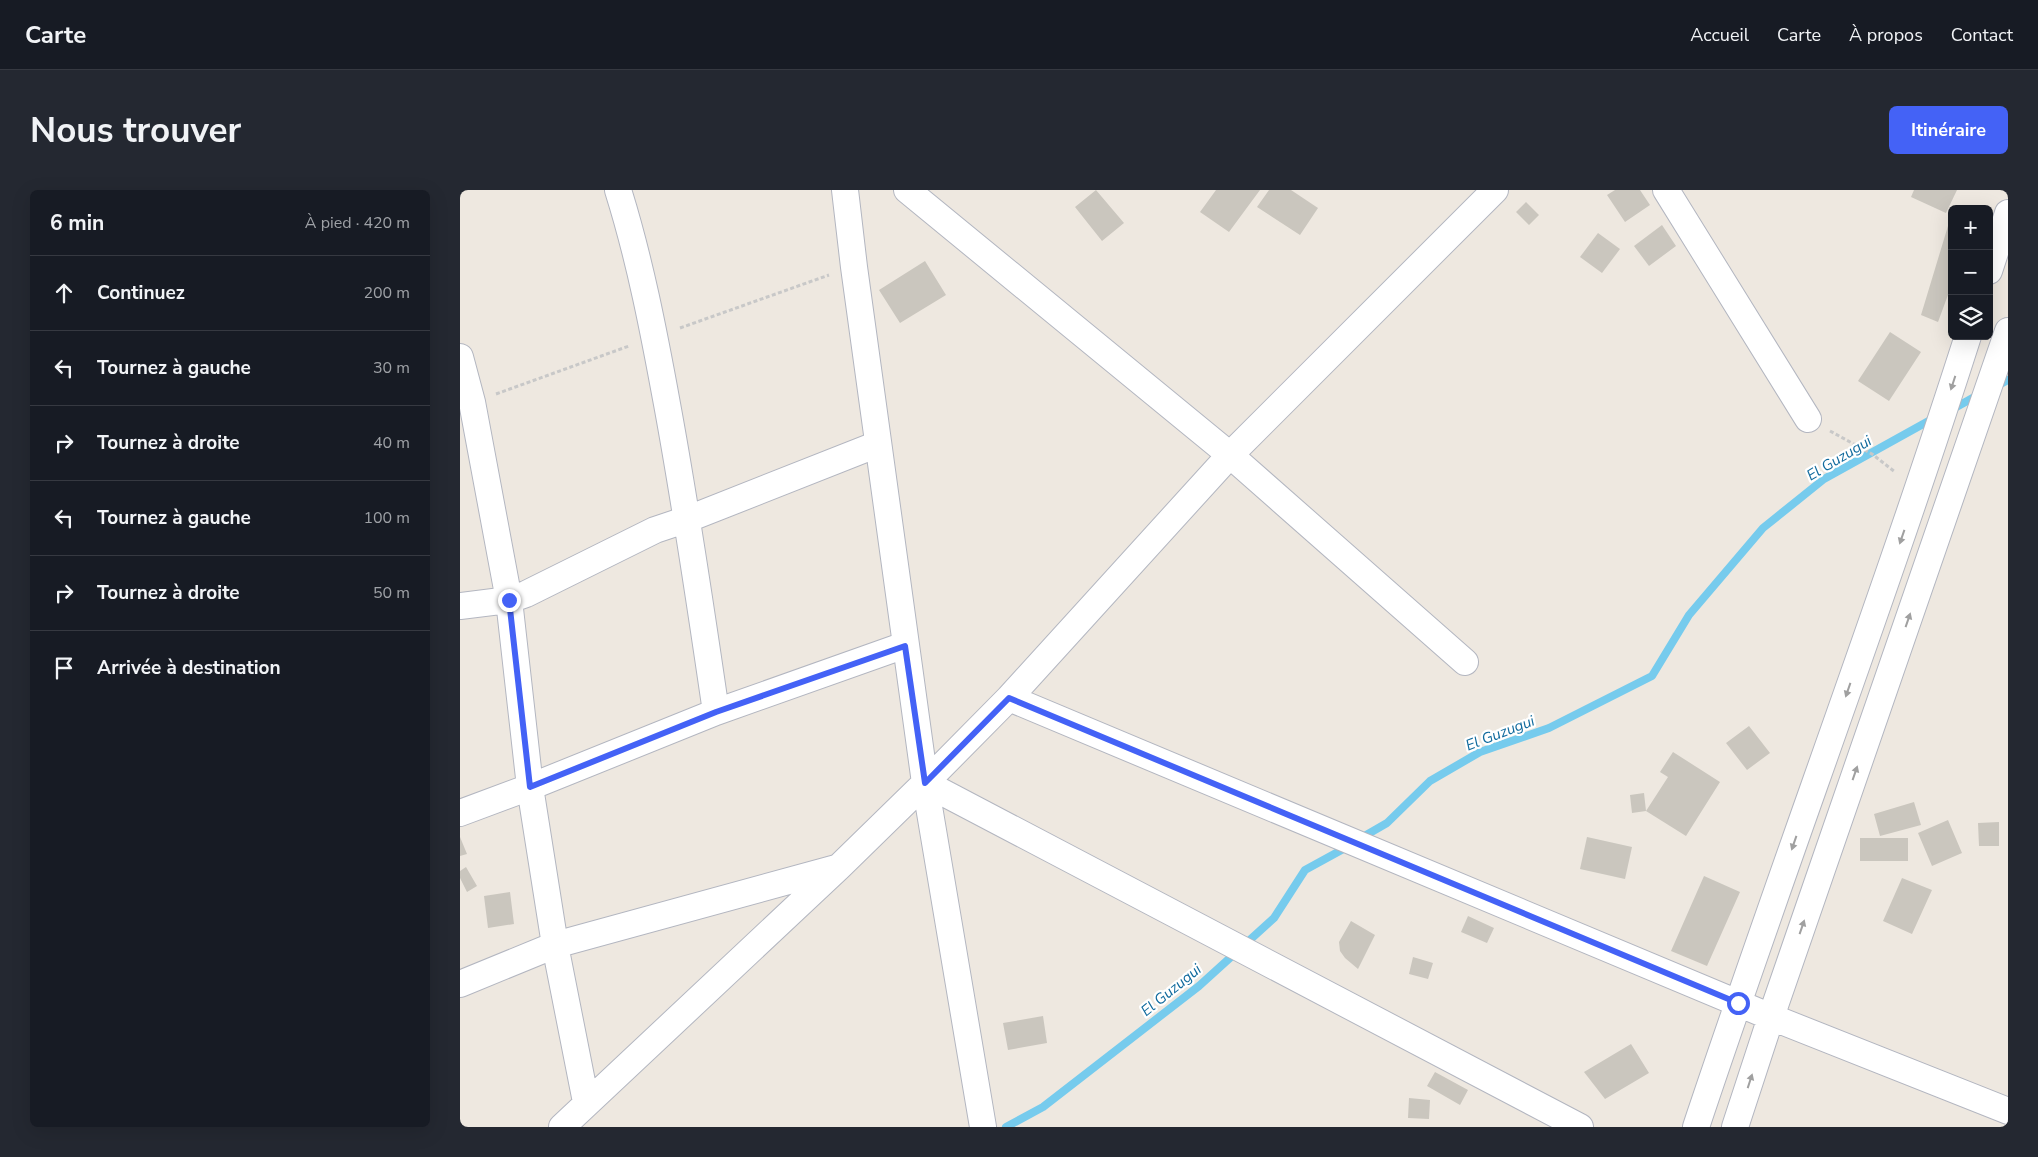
<!DOCTYPE html>
<html lang="fr">
<head>
<meta charset="utf-8">
<style>
  :root { --surface:#171b24; --page:#242831; --text:#f1f3f6; --muted:#9ea1a6; --line:#363941; --accent:#4462f6 }
  body { margin:0; font-family:"Nunito Sans",sans-serif; background:var(--page); color:var(--text) }
  .controls { position:absolute; right:15px; top:15px; display:grid; overflow:hidden; border-radius:8px; box-shadow:0 5px 20px #0002 }
  .controls button { width:45px; height:45px; display:grid; place-items:center; padding:0; border:0; border-bottom:1px solid var(--line); background:var(--surface); color:var(--text); font:25px sans-serif }
  .stop { position:absolute; width:15px; height:15px; margin:-11px; border:4px solid #4462f6; border-radius:50%; background:#fff }
  .stop.end { background:#4462f6; border-color:#fff; box-shadow:0 1px 5px #0008 }
  .list { margin:0; padding:0; list-style:none }
  h2 { display:flex; justify-content:space-between; align-items:center; height:65px; margin:0; padding:0 20px; font-size:21px }
  h2 small { font-size:16px; font-weight:400; color:var(--muted) }
  .list li { display:grid; grid-template-columns:32px 1fr auto; gap:15px; align-items:center; box-sizing:border-box; height:75px; padding:0 20px; border-top:1px solid var(--line) }
  .list b { display:block; font-size:19px; white-space:nowrap }
  .list em { font-size:16px; font-style:normal; color:var(--muted) }
  .icon { flex:none; width:28px; height:28px; fill:none; stroke:currentColor; stroke-width:2; stroke-linecap:round; stroke-linejoin:round }
  .map { position:relative; flex:none; width:1548px; height:937px; overflow:hidden; border-radius:8px }
  header { display:flex; align-items:center; gap:30px; box-sizing:border-box; height:70px; padding:0 25px; background:var(--surface); border-bottom:1px solid var(--line) }
  header strong { font-size:24px }
  nav { display:flex; gap:28px; margin-inline-start:auto; font-size:18px }
  .intro { display:flex; align-items:center; justify-content:space-between; box-sizing:border-box; height:120px; padding:0 30px }
  h1 { margin:0; font-size:35px }
  .button { padding:12px 22px; border-radius:8px; background:var(--accent); color:#fff; font-size:18px; font-weight:700 }
  main { display:flex; gap:30px; padding:0 30px }
  aside { flex:1; background:var(--surface); border-radius:8px; box-shadow:0 5px 20px #0002 }
  .map>svg:first-child { display:block }
  .lines { fill:none; stroke-linecap:round; stroke-linejoin:round }
  .stream { stroke:#76cbed; stroke-width:8 }
  .building { fill:#cac6be }
  .minor-casing { stroke:#b3b6c0; stroke-width:28 }
  .path { stroke:#c8c8c8; stroke-width:3; stroke-dasharray:4 2.5; stroke-linecap:butt }
  .minor { stroke:#fff; stroke-width:26 }
  .oneway { fill:#a0a0a0 }
  .route { stroke:#4462f6; stroke-width:6 }
  .labels { text-anchor:middle; stroke-width:4.5; stroke-linejoin:round; paint-order:stroke }
  .water-label { font-size:15px; font-style:italic; fill:#106a9d; stroke:#fff }
</style>
</head>
<body>
<header>
<strong>Carte</strong>
<nav><a>Accueil</a><a>Carte</a><a>À propos</a><a>Contact</a></nav>
</header>
<div class="intro"><h1>Nous trouver</h1><a class="button">Itinéraire</a></div>
<main>
<aside>
<h2>6 min<small>À pied · 420 m</small></h2>
<ul class="list">
<li><svg class="icon" aria-label="ahead" viewBox="0 0 24 24"><path d="M12 20V5M6 11l6-6 6 6"/></svg><div><b>Continuez</b></div><em>200 m</em></li>
<li><svg class="icon" aria-label="left" viewBox="0 0 24 24"><path d="M17 20v-9H6M10 6l-5 5 5 5"/></svg><div><b>Tournez à gauche</b></div><em>30 m</em></li>
<li><svg class="icon" aria-label="right" viewBox="0 0 24 24"><path d="M7 20v-9h11M14 6l5 5-5 5"/></svg><div><b>Tournez à droite</b></div><em>40 m</em></li>
<li><svg class="icon" aria-label="left" viewBox="0 0 24 24"><path d="M17 20v-9H6M10 6l-5 5 5 5"/></svg><div><b>Tournez à gauche</b></div><em>100 m</em></li>
<li><svg class="icon" aria-label="right" viewBox="0 0 24 24"><path d="M7 20v-9h11M14 6l5 5-5 5"/></svg><div><b>Tournez à droite</b></div><em>50 m</em></li>
<li><svg class="icon" aria-label="arrive" viewBox="0 0 24 24"><path d="M6 21V4h12l-3 4 3 4H6"/></svg><div><b>Arrivée à destination</b></div></li>
</ul>
</aside>
<div class="map">
<svg width="1548" height="937" viewBox="0 0 1548 937">
  <rect width="100%" height="100%" fill="#eee8e0"/>
  <g class="lines">
    <path class="stream" d="M1535,197l13,-7
      M1491,220l27,-15
      M901,648l26,-15 43,-42 50,-29 69,-24 103,-52 37,-61 74,-87 61,-49 110,-61
      M546,937l37,-20 156,-121 75,-68 31,-48 42,-23"/>
  </g>
  <path class="building" d="M636,0l28,33 -22,18 -27,-34z
    M756,0h44l-31,42 -29,-20z
    M809,0h22l27,18 -18,27 -43,-28z
    M1155,0h25l10,15 -25,17 -18,-27z
    M1454,0h43l-11,23 -35,-16z
    M1066,12l13,13 -10,10 -13,-13z
    M1491,26l1,68 -14,38 -17,-7z
    M1202,35l14,21 -27,20 -15,-20z
    M1138,43l22,16 -18,24 -22,-16z
    M465,71l21,34 -46,28 -21,-33z
    M1430,142l31,20 -32,49 -31,-20z
    M1289,536l21,27 -23,17 -21,-27z
    M1213,562l47,30 -34,54 -40,-25 -14,2 -2,-18 14,-2 2,18 22,-34 -8,-5z
    M1454,612l7,23 -41,11 -6,-22z
    M1488,630l14,33 -30,13 -14,-33z
    M1539,632v24h-20l-1,-23z
    M0,647l7,17 -7,2z
    M1127,647l45,10 -7,32 -45,-10z
    M1400,648h48v23h-48z
    M6,677l11,19 -10,6 -7,-14v-7z
    M1244,686l36,16 -33,74 -36,-15z
    M1442,688l30,12 -20,44 -29,-13z
    M50,702l4,32 -26,4 -4,-32z
    M1008,726l26,12 -7,15 -26,-11z
    M891,731l24,14 -17,34 -13,-11 -5,-7 -1,-9z
    M953,767l20,6 -5,16 -19,-5z
    M583,826l4,27 -39,7 -5,-27z
    M1171,854l18,29 -44,26 -21,-27z
    M975,882l33,18 -8,15 -33,-19z
    M949,908l21,2 -1,19 -21,-1z"/>
  <g class="lines">
    <defs>
      <path id="minor" d="M158,0c22,70 36,143 49,214 19,103 34,205 49,308
        M385,0l9,77 71,516 58,344
        M447,0l323,265 235,207
        M1206,0l142,229
        M1529,81l19,-58
        M0,167l12,45 37,198 21,187 25,158 31,157
        M0,416l49,-6 17,-6 129,-64 33,-11 190,-75
        M549,508l762,319 237,94
        M465,593l655,344
        M0,623l70,-26 186,-75 189,-67
        M0,794l95,-39 281,-77
        M102,937l277,-260 86,-84 84,-85 221,-243 265,-265
        M1236,937c88,-264 187,-525 272,-791
        M1275,937l36,-110 237,-686"/>
    </defs>
    <use href="#minor" class="minor-casing"/>
    <path class="path" d="M220,138l149,-53
      M36,204l133,-48
      M1370,241l42,23 23,18"/>
    <use href="#minor" class="minor"/>
  </g>
  <defs><path id="oneway-solid" d="M-6-.8H1V-3.2L6.5 0L1 3.2V.8H-6Z" transform="scale(1.25)"/></defs>
  <g class="oneway">
    <use href="#oneway-solid" transform="translate(1493 193) rotate(108)"/>
    <use href="#oneway-solid" transform="translate(1442 347) rotate(109)"/>
    <use href="#oneway-solid" transform="translate(1448 430) rotate(-71)"/>
    <use href="#oneway-solid" transform="translate(1388 500) rotate(109)"/>
    <use href="#oneway-solid" transform="translate(1395 583) rotate(-71)"/>
    <use href="#oneway-solid" transform="translate(1334 653) rotate(109)"/>
    <use href="#oneway-solid" transform="translate(1342 737) rotate(-71)"/>
    <use href="#oneway-solid" transform="translate(1290 891) rotate(-72)"/>
  </g>
  <g class="lines">
    <path class="route" d="M49,410l21,187 186,-75 189,-66 20,137 84,-85 729,305"/>
  </g>
  <g class="labels">
    <g class="water-label">
      <text transform="translate(1379 268) rotate(-31)" y="5">El Guzugui</text>
      <text transform="translate(1040 543) rotate(-21)" y="5">El Guzugui</text>
      <text transform="translate(711 800) rotate(-39)" y="5">El Guzugui</text>
    </g>
  </g>
</svg>
<div class="controls">
<button>+</button>
<button>−</button>
<button><svg class="icon" aria-label="layers" viewBox="0 0 24 24"><path d="M12 4l9 5-9 5-9-5zM3 14l9 5 9-5"/></svg></button>
</div>
<div class="stop" style="left:1278px;top:813px"></div>
<div class="stop end" style="left:49px;top:410px"></div>
</div>
</main>
</body>
</html>
